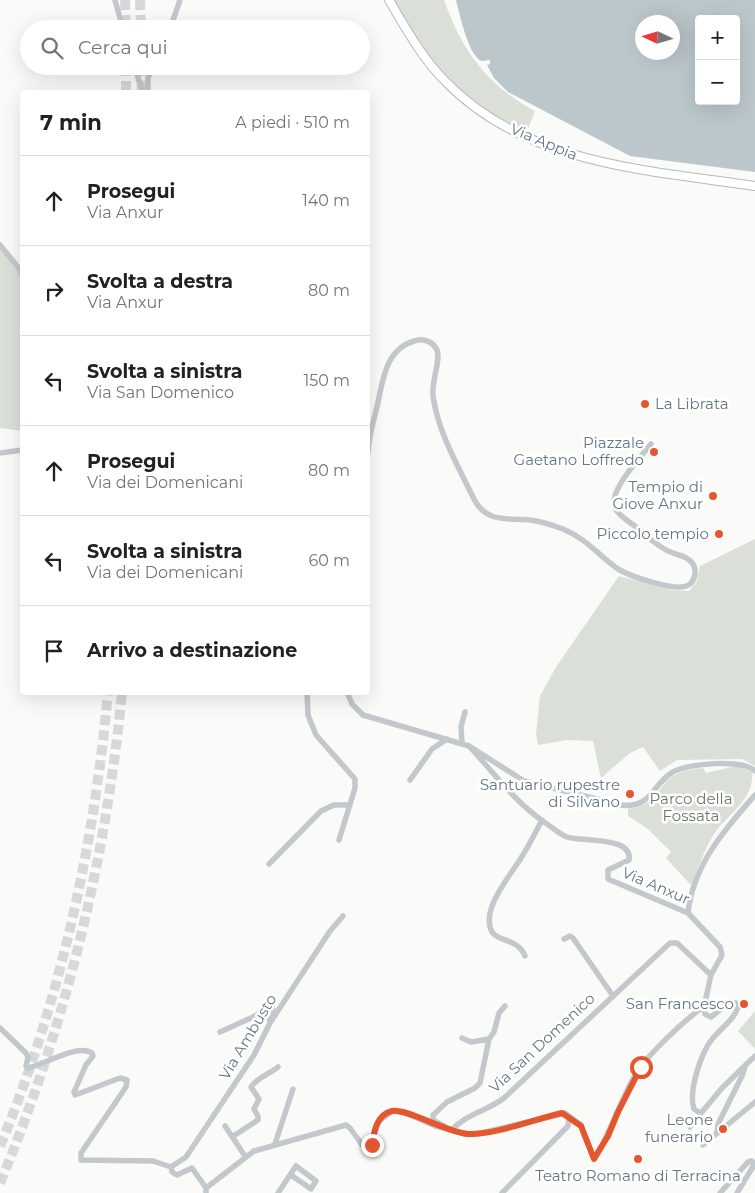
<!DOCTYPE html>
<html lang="it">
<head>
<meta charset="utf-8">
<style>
  :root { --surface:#fff; --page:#f2f2f2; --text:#202124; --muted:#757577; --line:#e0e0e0 }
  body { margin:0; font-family:Montserrat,sans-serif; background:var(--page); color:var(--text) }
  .controls { position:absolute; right:15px; top:15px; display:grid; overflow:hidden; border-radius:5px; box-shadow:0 5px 20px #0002 }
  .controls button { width:45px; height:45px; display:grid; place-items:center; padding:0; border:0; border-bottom:1px solid var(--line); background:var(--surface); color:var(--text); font:25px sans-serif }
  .compass { position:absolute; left:635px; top:15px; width:45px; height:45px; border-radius:50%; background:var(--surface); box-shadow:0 5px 20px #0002; rotate:274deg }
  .stop { position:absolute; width:15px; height:15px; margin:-11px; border:4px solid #e4572e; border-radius:50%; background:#fff }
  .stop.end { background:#e4572e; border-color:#fff; box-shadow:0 1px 5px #0008 }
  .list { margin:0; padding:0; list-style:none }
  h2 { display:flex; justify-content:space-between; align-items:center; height:65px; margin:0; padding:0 20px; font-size:21px }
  h2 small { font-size:16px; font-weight:400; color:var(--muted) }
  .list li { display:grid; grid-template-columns:32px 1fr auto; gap:15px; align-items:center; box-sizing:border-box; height:90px; padding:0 20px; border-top:1px solid var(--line) }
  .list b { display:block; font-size:19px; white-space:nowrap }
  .list p { margin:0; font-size:16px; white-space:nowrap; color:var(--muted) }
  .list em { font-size:16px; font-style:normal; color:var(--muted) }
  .icon { flex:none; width:28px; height:28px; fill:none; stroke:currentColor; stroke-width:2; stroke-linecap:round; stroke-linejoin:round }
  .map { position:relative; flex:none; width:755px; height:1193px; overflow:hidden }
  .search { position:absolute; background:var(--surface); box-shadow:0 5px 20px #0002; left:20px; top:20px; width:350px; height:55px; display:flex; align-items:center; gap:12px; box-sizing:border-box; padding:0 18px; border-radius:28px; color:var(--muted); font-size:19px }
  .panel { position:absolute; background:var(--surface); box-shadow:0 5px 20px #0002; left:20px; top:90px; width:350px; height:605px; border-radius:5px }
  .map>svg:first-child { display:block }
  .green { fill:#dadfd7 }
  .water { fill:#bbc7cb; fill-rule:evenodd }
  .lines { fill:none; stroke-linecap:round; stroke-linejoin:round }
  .highway-tunnel { stroke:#d5d9db; stroke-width:10; stroke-dasharray:10 5; stroke-linecap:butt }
  .secondary-casing { stroke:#b3babf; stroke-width:10 }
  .street { stroke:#c3c8cc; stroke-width:5.5 }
  .secondary { stroke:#fff; stroke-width:8 }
  .route { stroke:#e4572e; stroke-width:6 }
  .poi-dot { fill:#e4572e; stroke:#fff; stroke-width:2 }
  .labels { text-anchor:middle; stroke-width:5; stroke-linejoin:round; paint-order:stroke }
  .street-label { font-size:15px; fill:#657683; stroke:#fff }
  .poi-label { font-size:15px; fill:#657683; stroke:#fff; text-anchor:end }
  .park-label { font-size:15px; fill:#687a64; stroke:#fff }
</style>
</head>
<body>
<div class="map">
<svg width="755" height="1193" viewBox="0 0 755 1193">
  <rect width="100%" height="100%" fill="#fafaf8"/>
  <path class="green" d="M393,0h51c18,51 43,85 91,111l-8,20c-16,-7 -33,-15 -48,-24 -37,-24 -64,-70 -86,-107z
    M0,248l21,24 1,10v149l-22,-3z
    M755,539v227l-13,-7 -65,1 -17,11 -17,-24 -13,6 -29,25 -8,-37 -26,-1 -29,5 -2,-11 4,-38 16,-29 63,-91 52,14 18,1 8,-10 3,-15z
    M732,767h9l11,5c3,30 -28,43 -41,67 -8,14 -13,31 -20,46l-25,-27 5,-6 -23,-23 -20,-13v-7c33,-4 28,-26 51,-36 7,-3 16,-4 24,-5l3,5z
    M755,1011v38l-17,-18z"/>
  <path class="water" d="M456,0h299v172l-125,-16 -122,-64 -14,-14 -7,-13 3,-1v-4c-1,0 -7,1 -8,1 -13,-3 -23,-49 -26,-61zM699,19h37v82h-37zM642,22h30v30h-30z"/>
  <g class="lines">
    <path class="highway-tunnel" d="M125,0l1,29
      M140,0l1,29
      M126,66v26
      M141,66l1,26
      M0,1146c60,-143 94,-299 108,-454
      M0,1183c65,-156 106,-322 122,-491"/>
    <defs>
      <path id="secondary" d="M389,0c16,27 33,58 56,81 81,84 203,89 310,105"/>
    </defs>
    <use href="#secondary" class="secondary-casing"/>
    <path class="street" d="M115,0l8,29
      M170,29l10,-29
      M134,66l9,26
      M148,92v-14l5,-12
      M0,245l18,22 4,9
      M368,452c1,-16 5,-30 9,-45 6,-27 8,-60 41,-67 8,-1 16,3 19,10 4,11 -6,32 -4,46 5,36 25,70 41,103 12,24 33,19 56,21 11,1 22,5 33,9 24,10 35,26 55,40 12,7 61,25 72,15 5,-5 6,-12 4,-18 -4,-10 -17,-11 -26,-15 -12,-6 -23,-16 -33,-25 -7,-5 -16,-10 -20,-18 -8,-16 26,-51 36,-64
      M0,453l22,-3
      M307,692l1,23 8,20 39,44v9l-16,52
      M347,692l5,12 11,11 106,31 55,35 97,24c31,4 31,-21 52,-33 15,-9 70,-13 82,-1
      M462,743l-1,-16 4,-15
      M469,746c25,27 45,55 75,76 8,5 15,12 23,15 14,5 66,-1 62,23l-21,10v9l80,34 32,34 2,8 -11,20 -7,32c-17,10 -56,48 -67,65 -17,27 -25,59 -43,87l-13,-34 -16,-12 -88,21h-13l-12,-4c12,-15 37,-20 52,-32l166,-155h7l34,32
      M410,780l22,-31 15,-10
      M269,864l52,-53 13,-6h16
      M688,913c5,-48 37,-84 67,-118
      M564,939l6,-3 3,2 40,58
      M525,956c-7,-18 -27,-14 -33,-24 -12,-22 18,-56 29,-74 8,-12 14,-25 21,-38
      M0,1028l26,25 2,4 -2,9 2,2c16,-3 50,-25 64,-15l1,3 -7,9 -12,27 1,3 45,-17 7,2 -1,7 -45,66v7l72,1 18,6 1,5 5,3 15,-7 14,20
      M220,1032l33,-15 18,-11 2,4 -4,10
      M462,1038l9,4 18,-3
      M700,1113l-6,-4c-6,-17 7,-57 19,-71 8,-10 21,-18 25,-31l-2,-4h-7l-18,14 -6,-3 -1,-7
      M697,1118l25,-30 33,-32
      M225,1126l20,30
      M444,1126l-11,-6v-5l14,-13 28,-14 5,-5 9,-44 5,-7 5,-19 6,-7
      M690,1127l5,-7
      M717,1132l1,-8 24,-48 4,-12
      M232,1137l26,-17v-4l-4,-7 5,-10 -8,-12c5,-9 19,-13 27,-20
      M275,1144l18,-55
      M703,1145l52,-43
      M171,1167l15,-10 68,-102 16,-32 60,-92 13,-15
      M206,1193v-5l48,-37 92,-26 4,3 13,18 6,2 10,-27 13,-10 12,1 31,14 17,4
      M278,1193l18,-27 20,15 -5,8 -20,-14
      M502,1193l66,-67 1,-9
      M720,1193l28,-31 4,-1 2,4 -17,28"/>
    <use href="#secondary" class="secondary"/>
  </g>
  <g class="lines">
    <path class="route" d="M372,1145c2,-13 4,-30 20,-34 14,-3 56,22 76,23 27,1 67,-15 94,-21l19,13 13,33 14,-23 10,-24 23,-45"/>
  </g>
  <g class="poi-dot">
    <circle cx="645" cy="404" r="5"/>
    <circle cx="654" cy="452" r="5"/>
    <circle cx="713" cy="496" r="5"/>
    <circle cx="719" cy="534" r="5"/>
    <circle cx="630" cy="794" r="5"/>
    <circle cx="744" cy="1004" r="5"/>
    <circle cx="723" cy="1129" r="5"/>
    <circle cx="638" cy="1159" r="5"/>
  </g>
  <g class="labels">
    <g class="street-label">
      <text transform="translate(544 142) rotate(23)" y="5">Via Appia</text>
      <text transform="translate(656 886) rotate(23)" y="5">Via Anxur</text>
      <text transform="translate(248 1037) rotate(-59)" y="5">Via Ambusto</text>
      <text transform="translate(542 1043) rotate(-43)" y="5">Via San Domenico</text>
    </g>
    <g class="poi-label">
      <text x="655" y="409" text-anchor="start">La Librata</text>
      <text x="644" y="448">Piazzale<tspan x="644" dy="17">Gaetano Loffredo</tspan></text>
      <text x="703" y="492">Tempio di<tspan x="703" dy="17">Giove Anxur</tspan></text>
      <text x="709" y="539">Piccolo tempio</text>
      <text x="620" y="790">Santuario rupestre<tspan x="620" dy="17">di Silvano</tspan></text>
      <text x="734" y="1009">San Francesco</text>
      <text x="713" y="1125">Leone<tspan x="713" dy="17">funerario</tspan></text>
      <text x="638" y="1181" text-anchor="middle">Teatro Romano di Terracina</text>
    </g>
    <g class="park-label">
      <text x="691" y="804">Parco della<tspan x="691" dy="17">Fossata</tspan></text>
    </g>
  </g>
</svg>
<div class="controls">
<button>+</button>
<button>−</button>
</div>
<svg class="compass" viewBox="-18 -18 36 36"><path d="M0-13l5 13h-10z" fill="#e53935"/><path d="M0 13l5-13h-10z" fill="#757577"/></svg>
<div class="stop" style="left:641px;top:1067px"></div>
<div class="stop end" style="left:372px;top:1145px"></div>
<div class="search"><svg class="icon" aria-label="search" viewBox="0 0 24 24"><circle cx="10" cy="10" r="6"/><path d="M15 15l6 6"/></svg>Cerca qui</div>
<section class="panel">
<h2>7 min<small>A piedi · 510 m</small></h2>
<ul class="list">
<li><svg class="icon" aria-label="ahead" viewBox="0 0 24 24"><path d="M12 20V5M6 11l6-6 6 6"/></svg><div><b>Prosegui</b><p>Via Anxur</p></div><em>140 m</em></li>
<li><svg class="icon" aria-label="right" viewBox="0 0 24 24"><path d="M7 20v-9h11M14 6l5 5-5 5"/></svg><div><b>Svolta a destra</b><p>Via Anxur</p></div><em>80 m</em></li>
<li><svg class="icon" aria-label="left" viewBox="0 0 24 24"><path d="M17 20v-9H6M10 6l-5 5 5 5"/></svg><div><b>Svolta a sinistra</b><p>Via San Domenico</p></div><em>150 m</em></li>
<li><svg class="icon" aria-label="ahead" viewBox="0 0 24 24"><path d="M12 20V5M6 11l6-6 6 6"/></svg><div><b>Prosegui</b><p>Via dei Domenicani</p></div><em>80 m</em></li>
<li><svg class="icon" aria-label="left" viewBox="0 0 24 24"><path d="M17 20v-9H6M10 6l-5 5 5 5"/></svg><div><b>Svolta a sinistra</b><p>Via dei Domenicani</p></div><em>60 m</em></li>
<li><svg class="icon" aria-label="arrive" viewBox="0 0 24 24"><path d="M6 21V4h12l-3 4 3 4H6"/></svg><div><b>Arrivo a destinazione</b></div></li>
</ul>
</section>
</div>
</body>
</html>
